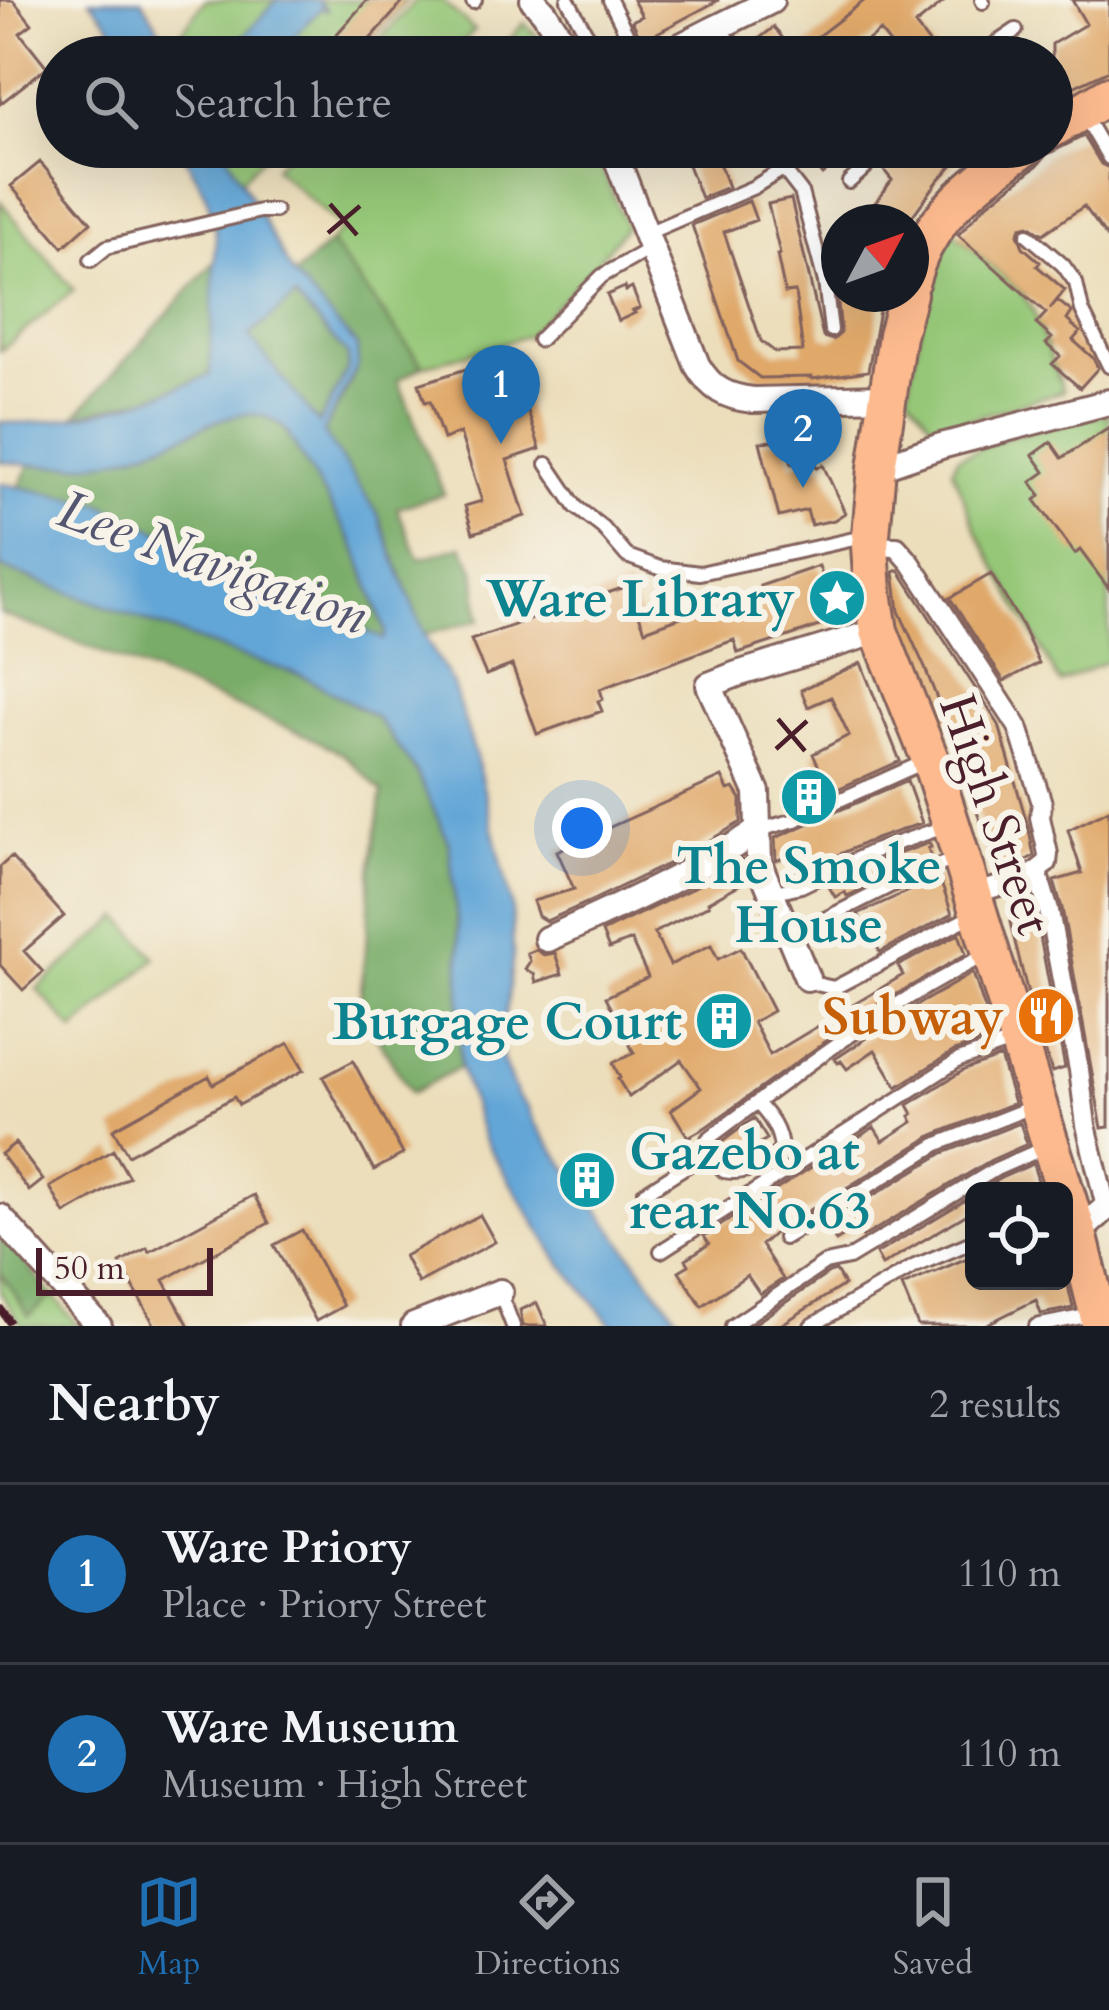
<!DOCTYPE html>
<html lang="en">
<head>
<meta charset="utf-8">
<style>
  :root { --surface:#171b24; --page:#242831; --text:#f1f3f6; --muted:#9ea1a6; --line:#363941; --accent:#1f6fb2 }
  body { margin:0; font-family:Cardo,serif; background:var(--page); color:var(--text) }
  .controls { position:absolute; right:36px; bottom:36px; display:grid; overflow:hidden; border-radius:18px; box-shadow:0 12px 48px #0002 }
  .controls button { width:108px; height:108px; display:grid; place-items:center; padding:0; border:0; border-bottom:3px solid var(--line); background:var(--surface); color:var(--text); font:60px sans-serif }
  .compass { position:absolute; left:821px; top:204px; width:108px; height:108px; border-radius:50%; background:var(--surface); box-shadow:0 12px 48px #0002; rotate:49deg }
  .scale { position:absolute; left:36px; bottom:30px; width:177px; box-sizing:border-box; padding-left:12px; border:6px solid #4a1f2b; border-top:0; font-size:33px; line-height:42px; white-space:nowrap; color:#4a1f2b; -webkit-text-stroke:9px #f7f3e8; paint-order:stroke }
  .you { position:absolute; left:582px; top:828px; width:42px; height:42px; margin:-30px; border:9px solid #fff; border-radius:50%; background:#1a73e8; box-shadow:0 0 0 18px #1a73e833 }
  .badge { display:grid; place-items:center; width:78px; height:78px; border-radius:50%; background:var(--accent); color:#fff; font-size:39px; font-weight:700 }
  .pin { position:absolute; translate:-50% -99px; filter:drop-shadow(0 3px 6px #0008) }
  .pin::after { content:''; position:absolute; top:63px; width:42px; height:36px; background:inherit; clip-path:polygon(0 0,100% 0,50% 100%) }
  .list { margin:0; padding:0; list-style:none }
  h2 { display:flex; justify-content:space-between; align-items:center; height:156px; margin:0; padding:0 48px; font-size:51px }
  h2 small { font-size:39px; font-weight:400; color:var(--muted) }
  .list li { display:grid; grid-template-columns:78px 1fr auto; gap:36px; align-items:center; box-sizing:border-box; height:180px; padding:0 48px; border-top:3px solid var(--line) }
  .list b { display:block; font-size:45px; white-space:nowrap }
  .list p { margin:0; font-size:39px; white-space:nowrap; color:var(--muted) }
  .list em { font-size:39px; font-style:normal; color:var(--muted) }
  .icon { flex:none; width:66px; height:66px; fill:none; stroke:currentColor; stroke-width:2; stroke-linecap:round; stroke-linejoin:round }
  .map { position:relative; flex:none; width:1109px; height:1326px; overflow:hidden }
  .search { position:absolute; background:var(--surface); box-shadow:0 12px 48px #0002; left:36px; right:36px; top:36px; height:132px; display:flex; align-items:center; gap:30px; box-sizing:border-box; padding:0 42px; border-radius:66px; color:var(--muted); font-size:45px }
  .sheet { height:516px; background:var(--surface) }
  nav { display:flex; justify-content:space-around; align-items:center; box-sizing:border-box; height:168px; border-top:3px solid var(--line); background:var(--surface); font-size:33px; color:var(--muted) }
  nav a { display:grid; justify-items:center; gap:6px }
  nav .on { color:var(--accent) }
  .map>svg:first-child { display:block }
  .green { fill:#95c777; stroke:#707351; stroke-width:3 }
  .forest { fill:#78ac68; stroke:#61664a; stroke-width:3 }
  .water { fill:#62a6d7; stroke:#566281; stroke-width:3; fill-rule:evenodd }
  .building { fill:#e0a96b }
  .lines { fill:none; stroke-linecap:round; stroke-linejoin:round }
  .service-casing { stroke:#83625d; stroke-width:18 }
  .pedestrian-casing { stroke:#83625d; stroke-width:24 }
  .minor-casing { stroke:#83625d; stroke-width:30 }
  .primary-casing { stroke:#83625d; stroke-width:42 }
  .service { stroke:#fff; stroke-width:12 }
  .pedestrian { stroke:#fff; stroke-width:18 }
  .minor { stroke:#fff; stroke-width:24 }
  .primary { stroke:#fcba8e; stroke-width:36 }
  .rail { stroke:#4a1f2b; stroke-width:8; stroke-dasharray:18 9; stroke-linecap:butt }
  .ticks { fill:none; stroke:#4a1f2b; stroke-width:4.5 }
  .labels { text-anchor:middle; stroke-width:12; stroke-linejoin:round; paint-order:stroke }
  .culture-label { font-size:51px; font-weight:bold; fill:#0d838f; stroke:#f7f3e8; text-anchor:end }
  .street-label { font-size:51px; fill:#4a1f2b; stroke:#f7f3e8 }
  .food-label { font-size:51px; font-weight:bold; fill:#c56008; stroke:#f7f3e8; text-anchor:end }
  .water-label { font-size:54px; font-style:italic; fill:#545570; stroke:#f7f3e8 }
</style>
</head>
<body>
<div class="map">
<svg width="1109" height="1326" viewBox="0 0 1109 1326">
  <rect width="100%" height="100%" fill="#f7f3e8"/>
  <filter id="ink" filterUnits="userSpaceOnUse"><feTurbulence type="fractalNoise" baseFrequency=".00833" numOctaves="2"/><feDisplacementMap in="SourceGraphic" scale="24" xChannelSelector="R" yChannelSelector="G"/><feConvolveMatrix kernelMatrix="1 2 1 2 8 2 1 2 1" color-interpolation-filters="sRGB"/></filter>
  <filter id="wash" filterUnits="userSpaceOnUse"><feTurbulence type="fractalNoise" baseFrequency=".004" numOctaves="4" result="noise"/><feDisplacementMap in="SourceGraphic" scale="48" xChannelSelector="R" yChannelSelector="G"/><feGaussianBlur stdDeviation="2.7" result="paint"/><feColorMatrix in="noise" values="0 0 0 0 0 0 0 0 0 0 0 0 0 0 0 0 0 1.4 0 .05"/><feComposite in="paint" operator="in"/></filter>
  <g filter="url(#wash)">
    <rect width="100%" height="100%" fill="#ecdebb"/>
    <path class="green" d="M205,0h202l-52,57h-179l-6,-9z
      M416,0h25l33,30 -24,27h-86z
      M524,23l12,12 13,22h-55z
      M223,147h49l-31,33z
      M293,147h300l33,79 -28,35 -71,75 -104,30 -93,-123 12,-15 -68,-60z
      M0,201l74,89 -74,61z
      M950,229l71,63 12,18 30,81 -127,38 -28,-36 19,-98z
      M1109,413v247l-49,23 -82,-149 -26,-65 6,-12 47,-19z
      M120,917l36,41 -82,73 -37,-42z
      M0,1272l29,43 23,-20 27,31h-57l-22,-34z"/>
    <path class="forest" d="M330,243l93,123 -25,14 46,114 -47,14 22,51 43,-13 13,23 5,51 -56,15 -46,-121 -55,-82c13,-26 39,-58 34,-86l-64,-70z
      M215,261l-5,114 -59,22 -76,19z
      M295,297l53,58v14l-30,56 -70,-89z
      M239,414c18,0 32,1 46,15l72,121 28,81 -2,9 -193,-95 -171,-58 11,-22c59,2 93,-6 147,-27 21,-8 40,-19 62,-24z
      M0,567l243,90 58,18 75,42 41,56 32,70 11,105v119l-49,26 -52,-86 9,-81 3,-55 11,-79 -39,-38 -40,-20 -226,-92 -77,-28z
      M0,1232l52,63 -23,21 -29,-44z"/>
    <path class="water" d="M90,0h52l34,57h-45l-11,-20z
      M277,0h41l10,12 -7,-4 -45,49h-51z
      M180,147h43l70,128 64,71 1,20 -35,66 55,82 46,121 29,50 23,72 36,150 1,48 -6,52 -7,35 3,19 14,35 11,12 7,16 149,202h-71l-56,-68 -74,-120 -23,-71v-119l-11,-105 -32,-70 -41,-56 -75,-42 -58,-18 -243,-90v-84l101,21 282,135 2,-8 -28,-81 -72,-121c-32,-31 -70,-7 -103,7 -20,8 -41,16 -62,22 -40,11 -79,8 -120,4v-40c61,6 154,-23 210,-47l6,-143 -10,-38zM295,297l53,58v14l-29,55 -70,-88z"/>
    <g id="blocks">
      <path class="building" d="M0,0h13l19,24 -12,9 27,34 -47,37z
        M367,0h38l-48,54 -21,-19z
        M633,0h86l-77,41 -10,-20 10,-5z
        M865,0h81l-31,25 25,32h-40l-20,-26 -34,26h-86l-9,-12 23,-18 21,27z
        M1072,0h37v70l-57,27v-53l34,-20z
        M1084,136l17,28 8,4v72l-25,-34 -41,28 -14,-9 -8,2 -3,7 5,13 17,15 -3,4 28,24 -15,19 7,-9 15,12 -5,8 13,12 -7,8 20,18 5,10 -18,20 -28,-24 8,-8 -14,-12 6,-6 -16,-14 10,-11 -88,-78 28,-30 52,-40 8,-10z
        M681,147h32l15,40 -27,11z
        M800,147h51l1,5 -30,23z
        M873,147h96l-31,34 -30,41h-47l31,-42 -14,-17z
        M40,162l51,60 -28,25 -52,-61z
        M791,199l32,138 10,3 8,-7 -4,-39h45l-14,77 -56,8v-2l-52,1 -22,-17 -46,-136 57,-24 7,19 -32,12 37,109 14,11 28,-1 -8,-59 -10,1 -8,-38 3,-1 -12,-50z
        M625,287l1,4 6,-3 8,20 -7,3 2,2 -17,8 -11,-26z
        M510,355l30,94 -33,11 18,56 -52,17 -8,-27 17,-5 -22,-68 -17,6 -13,-38 -5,1 -6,-18z
        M1109,428v161l-29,-39 -5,4 -40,-54 6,-5 -10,-13 14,-10 -12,-17 18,-13 11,16z
        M785,440l7,24 21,-6 4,10 6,-3 22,48 -11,7 -23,5 -4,-15 -28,7 -19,-75z
        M819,566l6,16 7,-2 12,38 -106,35 -4,-13 -134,49 3,10 -5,2 4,10 -65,23 -25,-69 -26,10 -15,-35 157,-54 17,44 60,-22 3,8 56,-18 -4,-12z
        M899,570l100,155 30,105 5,26 -30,15 -4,1 -25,-65 -20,-72 -4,-1 -26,-66 -26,-57 -5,-39z
        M991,574l30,50 18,39 -35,18 -54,-83z
        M861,663l39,98 -107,48 -3,-6 6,-3 -4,-9 31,-15 -10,-22 36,-19 -18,-38 -23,10 -7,-17z
        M722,777l6,13 6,-2 7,11v23l-67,39 -79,38 -49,22 -8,-5 -5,-15 41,-12 -17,-38z
        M907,781l15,42 -55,19 -69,31 -8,-18 -14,6 -1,-23z
        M1109,810v317l-7,1 -40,-220 -8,-27 28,-8 -14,-43z
        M929,843l2,4 -3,1 3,9 -84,39 -2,-4 -10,5 -7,-12 47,-23z
        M11,857l53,59 -40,35 19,21 -20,18 -23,-25v-98z
        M742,860l6,20 -40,22 1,3 -55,28 16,32 41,-20 7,14 23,-11 32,63 -20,11 17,33 133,-80 -5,-9 61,-32 7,20 -95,55 -165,118 -18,10 -17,-27 30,-22 -20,-28 -52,37 -11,-18 2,-1 -7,-15 21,-10 -28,-56 42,-20 -17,-37 -22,9 -7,-17 87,-42z
        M939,877l13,37 -72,38 -22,-38z
        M1036,916l29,152 -13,4 -22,-70 -20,-80z
        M536,950l8,5 11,-2 7,21 -26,8 -2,-8 -9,-5 5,-8 -3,-8z
        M973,973l21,64 -40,14 -57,36 -22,-37 -28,19 -6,-8 -3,2 -3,-4 82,-54z
        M289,1043l15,27 -65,35 -5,-8 -106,58 -15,-26 96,-53 4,8z
        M1000,1057l14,46 -81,32 -154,94 -18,16 22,34 -23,15 -13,-19 -45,31 -23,-35 10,-6 -3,-6 23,-15 -5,-8 170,-109 9,14 30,-19 -3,-6 3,-2 -5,-9 56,-35z
        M353,1061l50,93 -29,16 -51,-93z
        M754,1118l13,21 -38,22 -11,-16z
        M1020,1123l7,21 -36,16 -128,77 -6,-9 -21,13 -11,-16 118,-72z
        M15,1143l28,37 -14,11 -28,-37z
        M113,1150l16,27 -64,37 -15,-27z
        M1033,1164l8,27h-61l21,-13z
        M254,1195l15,28 -105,57 25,46h-34l-35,-63 27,-15 2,4z
        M974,1195v15l-92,55 -6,-11z
        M480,1215l15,27 -77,41 -14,-27z
        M302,1230l41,76 -27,15 -42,-76z
        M974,1255v26h93l6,27 -32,6 -5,-14 -53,26h-65l-16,-40z
        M836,1271l8,14 -65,41h-28l78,-53z
        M537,1303l10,23h-24l-3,-16z"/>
    </g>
  </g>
  <g filter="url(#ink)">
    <use href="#blocks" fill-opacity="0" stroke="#83625d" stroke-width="3"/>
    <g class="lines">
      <defs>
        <path id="service" d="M568,0l31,57
          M610,0l28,57
          M982,0l1,2
          M473,2l2,-2
          M999,57l-8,-10 25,-17
          M1085,117l24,41
          M766,147l35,45 24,90 6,48
          M849,182l16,-14 3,-8 -7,-13
          M645,234l109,-47 29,-18
          M1028,235l35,30 13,18 6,27 27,56
          M91,260l16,-13 153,-36h15
          M539,340l63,-64 49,-28
          M547,464l29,43 27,21 24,28 33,12 40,5 163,-36
          M759,830l36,-10 129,-58
          M771,893l30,-7 70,-34 79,-27
          M789,937l113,-57 58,-23
          M808,979l8,5 18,4 143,-75
          M706,1150l18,21c21,4 42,-6 57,-21 -1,-20 -11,-33 -24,-47
          M644,1193l55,-35 7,-8 2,-11c88,-66 178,-135 276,-183
          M784,1238l154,-94 99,-39
          M661,1251l298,-191 58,-20
          M500,1292l13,34
          M732,1326l93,-63 24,-5 147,-89 48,-21
          M811,1326l104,-60 59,-25
          M1036,1326l61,-12"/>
        <path id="pedestrian" d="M870,546l27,1 14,16 107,164 24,76 -2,14 8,37 -1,9 -18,14 -56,17
          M1037,872l12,39 30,159 7,55 20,82"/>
        <path id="minor" d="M533,0l11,12 29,45
          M712,30l59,-29
          M659,57l53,-27 25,27
          M612,147l85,218c14,24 29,32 56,35l135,-3
          M877,468l64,-22 168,-44
          M547,939c73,-33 145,-65 212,-109
          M807,978l-48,-115 -2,-71 -48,-107 28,-11 142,-43
          M0,1217l99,109
          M1078,1233l31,-28
          M414,1326l86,-34"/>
        <path id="primary" d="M1052,129l57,-34
          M911,280c16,-62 64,-98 114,-133
          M908,294l-11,41 -20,133 -7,78 3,46 6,39 51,128 21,65 127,409 23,93"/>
      </defs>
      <use href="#service" class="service-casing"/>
      <use href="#pedestrian" class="pedestrian-casing"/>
      <use href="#minor" class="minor-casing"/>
      <use href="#primary" class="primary-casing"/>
      <use href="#service" class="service"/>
      <use href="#pedestrian" class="pedestrian"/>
      <use href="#minor" class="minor"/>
      <use href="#primary" class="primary"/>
      <path class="rail" d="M0,1308l12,18"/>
    </g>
  </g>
  <path class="ticks" d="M330,204l27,31M328,233l32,-27M778,719l27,32M776,749l31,-28"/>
  <defs>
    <symbol id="sight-disc" viewBox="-11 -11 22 22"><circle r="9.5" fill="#0f9aa8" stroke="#f7f3e8"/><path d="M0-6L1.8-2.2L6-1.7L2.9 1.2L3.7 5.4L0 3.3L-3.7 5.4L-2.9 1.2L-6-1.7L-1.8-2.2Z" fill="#fff"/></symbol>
    <symbol id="building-disc" viewBox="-11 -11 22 22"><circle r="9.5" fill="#0f9aa8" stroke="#f7f3e8"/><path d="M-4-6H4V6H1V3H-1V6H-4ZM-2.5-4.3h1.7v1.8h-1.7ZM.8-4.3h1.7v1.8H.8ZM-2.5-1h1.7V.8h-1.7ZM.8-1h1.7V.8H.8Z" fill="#fff"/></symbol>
    <symbol id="restaurant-disc" viewBox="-11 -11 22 22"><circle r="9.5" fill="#e8710a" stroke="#f7f3e8"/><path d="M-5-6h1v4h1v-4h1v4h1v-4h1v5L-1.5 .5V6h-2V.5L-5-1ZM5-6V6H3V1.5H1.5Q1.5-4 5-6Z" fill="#fff"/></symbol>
  </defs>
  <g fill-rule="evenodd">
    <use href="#sight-disc" x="804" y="565" width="66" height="66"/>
    <use href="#building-disc" x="776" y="764" width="66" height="66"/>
    <use href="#restaurant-disc" x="1013" y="983" width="66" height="66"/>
    <use href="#building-disc" x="691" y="988" width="66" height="66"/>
    <use href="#building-disc" x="554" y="1147" width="66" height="66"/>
  </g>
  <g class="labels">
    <g class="culture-label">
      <text x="795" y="616">Ware Library</text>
      <text x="809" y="883" text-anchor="middle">The Smoke<tspan x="809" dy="59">House</tspan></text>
      <text x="682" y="1039">Burgage Court</text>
      <text x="629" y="1169" text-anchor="start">Gazebo at<tspan x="629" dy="59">rear No.63</tspan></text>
    </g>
    <g class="street-label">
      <text transform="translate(997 814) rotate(71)" y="18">High Street</text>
    </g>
    <g class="food-label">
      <text x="1004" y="1034">Subway</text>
    </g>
    <g class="water-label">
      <text transform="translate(213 561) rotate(20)" y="19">Lee Navigation</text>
    </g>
  </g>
</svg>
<div class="controls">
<button><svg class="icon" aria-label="locate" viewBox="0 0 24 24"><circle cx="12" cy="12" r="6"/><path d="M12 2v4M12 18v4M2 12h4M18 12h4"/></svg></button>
</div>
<svg class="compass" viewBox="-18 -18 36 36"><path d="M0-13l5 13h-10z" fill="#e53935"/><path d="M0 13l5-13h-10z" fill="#9ea1a6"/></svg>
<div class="scale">50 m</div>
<div class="you"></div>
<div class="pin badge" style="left:501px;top:444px">1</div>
<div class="pin badge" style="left:803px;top:488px">2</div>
<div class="search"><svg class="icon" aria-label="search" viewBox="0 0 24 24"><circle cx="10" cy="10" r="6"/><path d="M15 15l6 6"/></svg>Search here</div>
</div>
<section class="sheet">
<h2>Nearby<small>2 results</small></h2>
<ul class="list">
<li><span class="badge">1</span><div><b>Ware Priory</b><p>Place · Priory Street</p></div><em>110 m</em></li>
<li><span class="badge">2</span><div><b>Ware Museum</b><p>Museum · High Street</p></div><em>110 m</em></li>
</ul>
</section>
<nav>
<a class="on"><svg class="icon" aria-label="map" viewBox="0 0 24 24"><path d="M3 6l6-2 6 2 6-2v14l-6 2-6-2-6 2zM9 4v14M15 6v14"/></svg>Map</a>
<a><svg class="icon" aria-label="directions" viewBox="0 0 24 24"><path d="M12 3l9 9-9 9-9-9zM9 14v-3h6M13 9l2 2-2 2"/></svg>Directions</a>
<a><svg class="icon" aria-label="saved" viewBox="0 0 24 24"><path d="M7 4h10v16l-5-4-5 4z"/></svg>Saved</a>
</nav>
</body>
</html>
